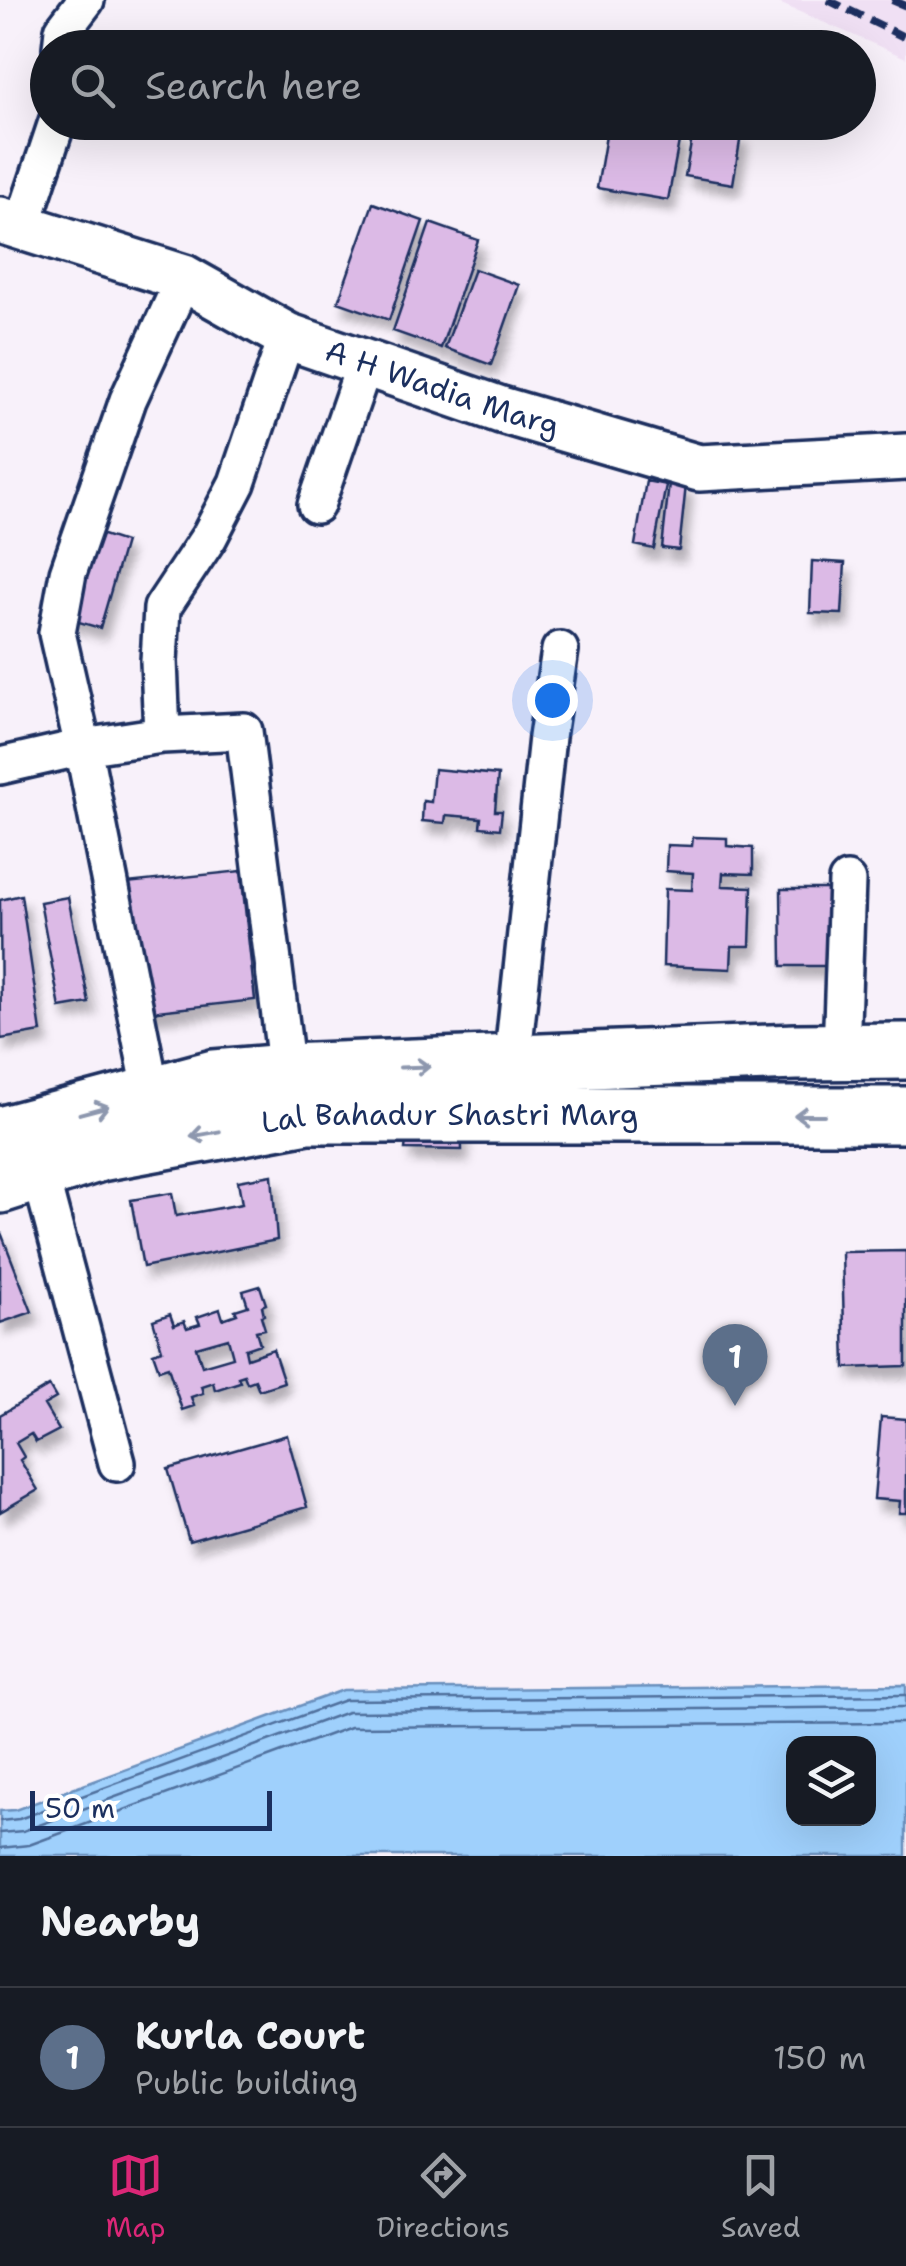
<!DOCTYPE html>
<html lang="en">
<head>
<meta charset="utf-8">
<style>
  :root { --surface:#171b24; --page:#242831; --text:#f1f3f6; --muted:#9ea1a6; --line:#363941; --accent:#db2777 }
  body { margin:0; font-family:"Shantell Sans",sans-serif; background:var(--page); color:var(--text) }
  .controls { position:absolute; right:30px; bottom:30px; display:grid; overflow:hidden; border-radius:20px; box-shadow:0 10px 40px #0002 }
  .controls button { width:90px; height:90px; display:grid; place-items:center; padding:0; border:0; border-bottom:2px solid var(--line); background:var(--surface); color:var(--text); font:50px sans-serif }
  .scale { position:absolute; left:30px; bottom:25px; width:242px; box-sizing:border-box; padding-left:10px; border:5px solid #1b2f5e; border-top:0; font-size:28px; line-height:35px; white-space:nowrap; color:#1b2f5e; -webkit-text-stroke:8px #fff; paint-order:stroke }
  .you { position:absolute; left:552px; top:700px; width:35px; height:35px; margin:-25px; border:8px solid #fff; border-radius:50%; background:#1a73e8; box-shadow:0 0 0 15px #1a73e833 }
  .badge { display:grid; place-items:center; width:65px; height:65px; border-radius:50%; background:var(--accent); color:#fff; font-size:32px; font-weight:700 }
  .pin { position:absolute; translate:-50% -82px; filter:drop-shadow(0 2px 5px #0008) }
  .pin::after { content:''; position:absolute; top:52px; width:35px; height:30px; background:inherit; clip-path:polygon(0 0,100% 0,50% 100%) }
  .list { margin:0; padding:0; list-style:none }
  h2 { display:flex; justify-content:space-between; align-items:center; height:130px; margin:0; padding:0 40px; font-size:42px }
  h2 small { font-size:32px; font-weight:400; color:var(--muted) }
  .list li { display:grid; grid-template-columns:65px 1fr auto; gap:30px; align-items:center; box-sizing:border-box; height:140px; padding:0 40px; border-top:2px solid var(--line) }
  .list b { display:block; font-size:38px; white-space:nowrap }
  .list p { margin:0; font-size:32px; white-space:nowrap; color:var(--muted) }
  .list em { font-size:32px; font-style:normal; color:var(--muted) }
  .icon { flex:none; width:55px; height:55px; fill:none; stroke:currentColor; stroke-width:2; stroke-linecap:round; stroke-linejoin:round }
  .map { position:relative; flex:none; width:906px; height:1856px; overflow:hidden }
  .search { position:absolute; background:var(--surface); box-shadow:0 10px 40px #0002; left:30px; right:30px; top:30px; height:110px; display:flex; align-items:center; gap:25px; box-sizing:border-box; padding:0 35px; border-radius:55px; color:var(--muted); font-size:38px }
  .sheet { height:270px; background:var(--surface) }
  nav { display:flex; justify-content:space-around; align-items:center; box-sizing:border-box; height:140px; border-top:2px solid var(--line); background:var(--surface); font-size:28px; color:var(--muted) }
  nav a { display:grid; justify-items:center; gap:5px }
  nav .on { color:var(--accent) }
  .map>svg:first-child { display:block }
  .built { fill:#f0e0f4 }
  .water { fill:#9fd0fc; stroke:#6a90bd; stroke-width:2.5; fill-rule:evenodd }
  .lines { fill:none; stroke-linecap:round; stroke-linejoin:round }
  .shore { stroke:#506f9d; stroke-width:2.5 }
  .building { fill:#dcbae6; stroke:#1b2f5e; stroke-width:2.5; fill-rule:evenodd; filter:url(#shadow) }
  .minor-casing { stroke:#1b2f5e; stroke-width:42 }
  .tertiary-casing { stroke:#1b2f5e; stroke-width:52 }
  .primary-casing { stroke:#1b2f5e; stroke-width:62 }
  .minor { stroke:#fff; stroke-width:35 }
  .tertiary { stroke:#fff; stroke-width:45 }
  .primary { stroke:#fff; stroke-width:55 }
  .rail { stroke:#1b2f5e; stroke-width:8; stroke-dasharray:15 8; stroke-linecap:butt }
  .oneway { stroke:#8d97ae }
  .labels { text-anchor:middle; stroke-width:9; stroke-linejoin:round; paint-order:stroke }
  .street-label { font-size:30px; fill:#1b2f5e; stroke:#fff }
</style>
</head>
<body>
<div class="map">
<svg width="906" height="1856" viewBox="0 0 906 1856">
  <defs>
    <filter id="shadow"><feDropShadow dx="6" dy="11" stdDeviation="5" flood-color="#0004"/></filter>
  </defs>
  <rect width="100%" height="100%" fill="#f8f1fa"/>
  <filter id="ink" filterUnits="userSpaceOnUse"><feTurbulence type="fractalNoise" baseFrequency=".01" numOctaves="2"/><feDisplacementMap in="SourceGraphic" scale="20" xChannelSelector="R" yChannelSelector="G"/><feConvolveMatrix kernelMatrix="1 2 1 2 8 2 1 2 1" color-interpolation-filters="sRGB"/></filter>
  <g filter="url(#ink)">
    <path class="built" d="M772,0h134v58z"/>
    <path class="water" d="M906,1685v171h-906v-45l15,-1 328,-120zM794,1744h74v74h-74z"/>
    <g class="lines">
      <path class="shore" d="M0,1821l19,-2 326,-119 561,-5
        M0,1833l23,-2 324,-119 559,-5
        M0,1848l29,-3 321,-118 556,-4"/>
    </g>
    <path class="building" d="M608,124l72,12 -12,64 -71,-12z
      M694,127l47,8 -8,49 -48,-8z
      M373,203l50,18 -34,99 -51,-18z
      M430,223l48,17 -37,108 -48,-17z
      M474,269l45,16 -28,80 -46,-17z
      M646,481l20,4 -12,64 -19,-4z
      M669,483l17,2 -7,65 -17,-2z
      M94,532l31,10 -25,86 -32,-9z
      M812,561l33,2 -3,51 -32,-1z
      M434,769l64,6 -3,36h7l-2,18 -20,-2 1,-9 -35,-3 -1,8 -23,-2 1,-20 8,1z
      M693,837l34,1v8l26,2v26l-30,-1 -1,13 30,1 -2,59h-18l-1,23 -68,-3 2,-77 27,1 1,-17 -27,-2 1,-26 25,1z
      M241,871l14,129 -115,13 -14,-130z
      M781,889h61v77h-60z
      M21,895l20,137 -40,7 -1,-139z
      M68,897l21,106 -29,5 -20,-106z
      M409,1119h52l1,31 -57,-1z
      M272,1175l5,65 -134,27 -12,-67 41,-7 4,23 66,-12 -4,-23z
      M0,1230l32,82 -32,11z
      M906,1251v115l-61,2 -3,-116z
      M260,1286l6,18 -4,2 2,9 -3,1 4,13 -9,2 4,13 -15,5 2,9 26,-9 11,33 -25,8 -4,-10 -8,3 -3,-8 -6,2 2,5 -25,8 -2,-8 -12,4 2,7 -12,4 3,9 -12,4 -14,-43 -9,3 -6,-17 9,-3 -9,-30 17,-6 4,11 10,-4 3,7 13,-4 -3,-7 23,-8 3,10 14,-5 -2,-4 13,-4 -5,-15zM228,1338l5,19 -31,9 -6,-19z
      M49,1386l7,12 -12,7 15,25 -23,12 -5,-8 -15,9 8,14 -4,3 18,30 -38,22v-97z
      M881,1417l25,2v94h-7l1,-12 -26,-2z
      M287,1435l20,72 -118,34 -21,-72z"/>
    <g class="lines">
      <defs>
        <path id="minor" d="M61,48l2,-18 23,-30
          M22,227l35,-105
          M316,505l49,-142
          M162,735l-3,-74 3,-53 47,-71 28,-54 50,-147
          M0,766l83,-19 79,-12 82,-4 43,341
          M841,1052l6,-171
          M512,1063l35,-326 13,-87
          M152,1095l-69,-348 -26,-114 11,-60 60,-173 56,-122
          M35,1155l82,308"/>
        <g id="tertiary">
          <path id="s1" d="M0,220l184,58 103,58 214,74 198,58 207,-11"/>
        </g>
        <g id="primary">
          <path d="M0,1135l214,-57 73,-6 509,-20 110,-1"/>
          <path id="s2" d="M0,1185l100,-32 208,-38h598"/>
        </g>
      </defs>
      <use href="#minor" class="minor-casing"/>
      <use href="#tertiary" class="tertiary-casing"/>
      <use href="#primary" class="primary-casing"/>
      <use href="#minor" class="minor"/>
      <use href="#tertiary" class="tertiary"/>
      <use href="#primary" class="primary"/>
      <path class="rail" d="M828,0l78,38
        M892,0l14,6"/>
    </g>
    <defs><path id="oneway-shaft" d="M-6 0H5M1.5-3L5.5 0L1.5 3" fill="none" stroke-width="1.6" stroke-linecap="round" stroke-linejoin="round" transform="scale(2.5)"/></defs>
    <g class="oneway">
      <use href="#oneway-shaft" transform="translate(415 1067) rotate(-2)"/>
      <use href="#oneway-shaft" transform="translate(94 1110) rotate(-15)"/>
      <use href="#oneway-shaft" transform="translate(809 1115) rotate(-180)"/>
      <use href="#oneway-shaft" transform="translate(205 1134) rotate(170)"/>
    </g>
  </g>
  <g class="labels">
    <g class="street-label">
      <text dy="10" stroke="none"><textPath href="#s1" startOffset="475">A H Wadia Marg</textPath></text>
      <text dy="10" stroke="none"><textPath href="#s2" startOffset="458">Lal Bahadur Shastri Marg</textPath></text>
    </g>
  </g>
</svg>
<div class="controls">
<button><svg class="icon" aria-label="layers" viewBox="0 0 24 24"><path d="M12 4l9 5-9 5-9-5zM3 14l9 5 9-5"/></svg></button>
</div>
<div class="scale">50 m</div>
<div class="you"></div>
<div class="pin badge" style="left:735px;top:1406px;background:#5c6f8a">1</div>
<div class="search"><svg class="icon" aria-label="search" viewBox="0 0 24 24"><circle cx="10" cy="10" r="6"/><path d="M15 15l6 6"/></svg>Search here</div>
</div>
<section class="sheet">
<h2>Nearby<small></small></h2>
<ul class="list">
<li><span class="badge" style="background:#5c6f8a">1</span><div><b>Kurla Court</b><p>Public building</p></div><em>150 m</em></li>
</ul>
</section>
<nav>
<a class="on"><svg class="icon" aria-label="map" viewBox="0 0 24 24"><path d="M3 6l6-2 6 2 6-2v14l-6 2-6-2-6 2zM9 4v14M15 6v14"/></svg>Map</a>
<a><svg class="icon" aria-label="directions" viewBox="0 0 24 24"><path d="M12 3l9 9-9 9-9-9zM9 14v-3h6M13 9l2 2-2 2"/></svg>Directions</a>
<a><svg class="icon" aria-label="saved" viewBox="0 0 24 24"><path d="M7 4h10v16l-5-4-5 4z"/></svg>Saved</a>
</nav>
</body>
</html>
